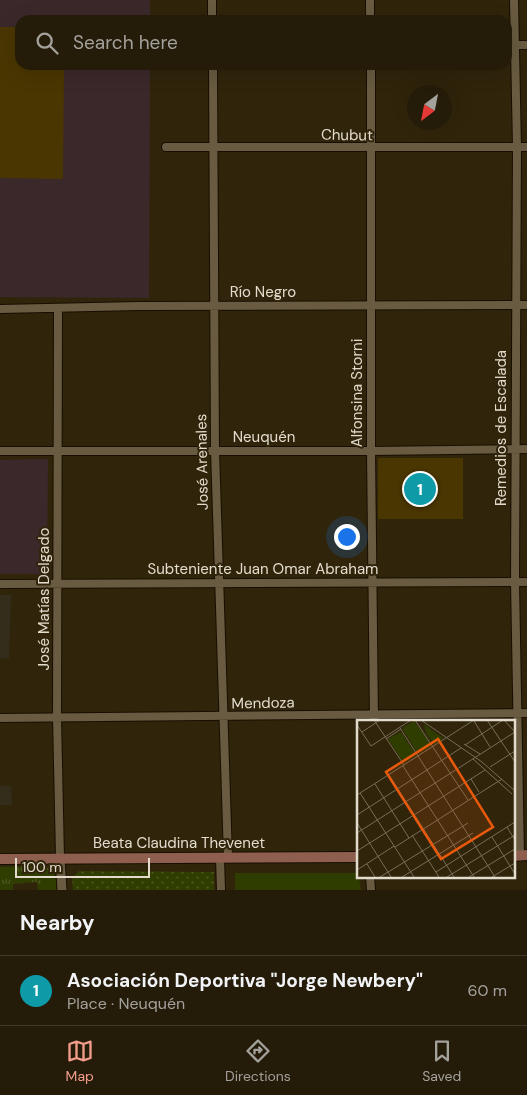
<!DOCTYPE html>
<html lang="en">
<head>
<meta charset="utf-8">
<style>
  :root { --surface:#241c08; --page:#2c2512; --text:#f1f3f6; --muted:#a3a19c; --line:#413a29; --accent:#f49d8d }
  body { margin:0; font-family:"DM Sans",sans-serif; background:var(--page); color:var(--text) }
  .compass { position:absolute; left:407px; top:85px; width:45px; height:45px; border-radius:50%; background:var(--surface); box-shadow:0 5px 20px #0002; rotate:212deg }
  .scale { position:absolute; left:15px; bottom:12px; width:135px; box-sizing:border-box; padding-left:5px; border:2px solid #e3dccd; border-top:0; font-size:14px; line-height:18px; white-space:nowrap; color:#e3dccd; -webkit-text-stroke:4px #30250b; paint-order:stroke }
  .you { position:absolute; left:346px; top:536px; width:18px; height:18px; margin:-12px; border:4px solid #fff; border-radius:50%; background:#1a73e8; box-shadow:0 0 0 8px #1a73e833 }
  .badge { display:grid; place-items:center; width:32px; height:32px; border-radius:50%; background:var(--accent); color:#fff; font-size:16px; font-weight:700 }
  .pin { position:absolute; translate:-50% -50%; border:2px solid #fff; box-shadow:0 1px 5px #0006 }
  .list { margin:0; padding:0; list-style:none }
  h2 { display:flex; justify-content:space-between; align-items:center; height:65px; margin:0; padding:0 20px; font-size:21px }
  h2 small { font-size:16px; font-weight:400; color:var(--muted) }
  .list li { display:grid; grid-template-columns:32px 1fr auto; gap:15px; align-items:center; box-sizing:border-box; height:70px; padding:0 20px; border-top:1px solid var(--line) }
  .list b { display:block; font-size:19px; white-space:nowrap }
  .list p { margin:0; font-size:16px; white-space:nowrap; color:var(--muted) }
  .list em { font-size:16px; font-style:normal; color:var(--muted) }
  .icon { flex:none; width:28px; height:28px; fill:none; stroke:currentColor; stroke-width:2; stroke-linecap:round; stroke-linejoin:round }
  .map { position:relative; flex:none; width:527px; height:890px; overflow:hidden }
  .search { position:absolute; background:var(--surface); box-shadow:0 5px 20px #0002; left:15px; right:15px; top:15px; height:55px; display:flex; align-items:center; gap:12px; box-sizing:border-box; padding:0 18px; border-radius:15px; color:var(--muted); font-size:19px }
  .sheet { height:135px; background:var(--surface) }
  nav { display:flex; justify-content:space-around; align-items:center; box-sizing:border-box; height:70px; border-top:1px solid var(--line); background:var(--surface); font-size:14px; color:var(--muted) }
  nav a { display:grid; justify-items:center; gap:2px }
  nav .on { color:var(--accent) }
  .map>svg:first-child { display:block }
  .commercial { fill:#342d1c }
  .industrial { fill:#3b282b }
  .grass { fill:url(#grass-dots) }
  .park { fill:url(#park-tufts) }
  .garden { fill:#303d00 }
  .building { fill:#4a3600 }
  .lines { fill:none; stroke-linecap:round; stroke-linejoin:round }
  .minor-casing { stroke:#180e00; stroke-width:10 }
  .tertiary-casing { stroke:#180e00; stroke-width:11 }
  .secondary-casing { stroke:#180e00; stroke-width:12 }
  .minor { stroke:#685b41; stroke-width:8 }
  .tertiary { stroke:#685b41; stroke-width:9 }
  .secondary { stroke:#8e5f4e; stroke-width:10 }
  .labels { text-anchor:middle; stroke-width:4; stroke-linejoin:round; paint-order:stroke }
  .street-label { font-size:15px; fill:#e3dccd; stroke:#30250b }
  .inset-road { fill:none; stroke:#786e59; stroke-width:1 }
  .view { fill:#e8590c; fill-opacity:0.15; stroke:#e8590c; stroke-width:2.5 }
  .inset-edge { fill:none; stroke:#e3dccd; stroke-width:2.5 }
</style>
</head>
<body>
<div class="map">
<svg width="527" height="890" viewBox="0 0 527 890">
  <defs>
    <pattern id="grass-dots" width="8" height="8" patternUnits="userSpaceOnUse" patternTransform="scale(1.25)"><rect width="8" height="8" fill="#303d00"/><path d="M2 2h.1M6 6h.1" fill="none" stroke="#4e5824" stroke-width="1.8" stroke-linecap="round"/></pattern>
    <pattern id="park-tufts" width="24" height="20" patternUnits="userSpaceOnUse" patternTransform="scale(1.25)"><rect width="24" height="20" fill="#303d00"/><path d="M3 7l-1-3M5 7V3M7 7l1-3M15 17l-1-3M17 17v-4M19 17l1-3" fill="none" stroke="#4e5824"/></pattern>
  </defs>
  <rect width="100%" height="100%" fill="#30250b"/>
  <path class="commercial" d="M0,595h11l-2,64 -9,-1z
    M0,786h11l1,19h-12z"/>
  <path class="industrial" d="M0,0h150v20h-130v45h130l-1,233 -149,-1z
    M48,459l-1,115h-47v-114z"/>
  <path class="grass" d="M79,871l135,1v18h-141l-1,-12z"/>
  <path class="park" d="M44,866c12,4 12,13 13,24h-19l-1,-8 -24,2v6h-13v-23z"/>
  <path class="garden" d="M235,873h123l3,17h-126z"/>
  <path class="building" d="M0,27h20v38h44l-1,114 -63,-1z
    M378,458h85v61h-85z"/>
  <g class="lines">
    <defs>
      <path id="minor" d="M212,0v20
        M370,0v20
        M514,0l3,147 -2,435 5,274
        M507,45h20
        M213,65l2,385 13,408
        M371,65v386l3,270
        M166,147h361
        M0,309l138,-3 389,-1
        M58,309l-1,408 3,141
        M0,451h371l156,-2
        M0,584l527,-2
        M0,718l527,-5
        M220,858l1,32
        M370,876l1,14"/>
      <path id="tertiary" d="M60,858l2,32"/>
      <path id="secondary" d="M513,856l14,-1
        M0,859l358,-2"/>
    </defs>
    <use href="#minor" class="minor-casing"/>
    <use href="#tertiary" class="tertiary-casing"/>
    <use href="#secondary" class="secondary-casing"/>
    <use href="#minor" class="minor"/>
    <use href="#tertiary" class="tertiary"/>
    <use href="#secondary" class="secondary"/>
  </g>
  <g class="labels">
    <g class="street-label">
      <text transform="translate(347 135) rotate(1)" y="5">Chubut</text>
      <text x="263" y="297">Río Negro</text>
      <text transform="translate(357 393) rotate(-90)" y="5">Alfonsina Storni</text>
      <text transform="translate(501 428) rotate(-90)" y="5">Remedios de Escalada</text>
      <text x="264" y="442">Neuquén</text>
      <text transform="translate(202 462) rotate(-91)" y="5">José Arenales</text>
      <text x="263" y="574">Subteniente Juan Omar Abraham</text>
      <text transform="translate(44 599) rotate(-90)" y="5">José Matías Delgado</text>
      <text transform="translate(263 703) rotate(-1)" y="5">Mendoza</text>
      <text x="179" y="848">Beata Claudina Thevenet</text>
    </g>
  </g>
  <g transform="translate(357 720)">
    <rect width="158" height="158" fill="#30250b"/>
    <path d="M57,1l18,24 -14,9 -16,-26z" fill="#303d00"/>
    <path d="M67,4l13,10 7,4 -10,6 -8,-11z" fill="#303d00"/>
    <path d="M44,12l15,23 -12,8 -16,-24z" fill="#303d00"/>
    <path class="inset-road" d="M17,0l30,45M58,0l53,80M64,0l61,42 33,29M130,0l28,42M147,0l11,12M117,1l16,26M0,5l14,21 40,-26M43,8l18,28M5,12l18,-12M29,19l15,-10M107,24l16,10M108,25l38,-25M61,36l77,121M116,39l39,35M46,46l71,111M133,47l25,-16M32,55l65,102M114,59l8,13M18,64l34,54M3,73l54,84M0,75l117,-75M0,95l104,-67M0,103l34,54M150,107l8,13M0,113l158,-101M55,115l27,42M135,117l23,37M38,127l107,-68M0,131l128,-81M10,144l8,13M0,150l37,-24M79,152l79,-50M23,157l88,-54M45,157l71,-44M90,157l68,-42M112,157l46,-28M135,157l23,-14"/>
    <path class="view" d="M81,19l55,88 -52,32 -55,-87z"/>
    <rect width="158" height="158" class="inset-edge"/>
  </g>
</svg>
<svg class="compass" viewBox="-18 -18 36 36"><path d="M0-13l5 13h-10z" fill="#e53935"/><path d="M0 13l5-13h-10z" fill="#a3a19c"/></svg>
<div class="scale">100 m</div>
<div class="you"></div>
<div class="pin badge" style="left:420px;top:489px;background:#0f9aa8">1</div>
<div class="search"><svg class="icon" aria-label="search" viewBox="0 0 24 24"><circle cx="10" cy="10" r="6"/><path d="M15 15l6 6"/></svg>Search here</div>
</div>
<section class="sheet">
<h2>Nearby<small></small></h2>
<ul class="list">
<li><span class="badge" style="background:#0f9aa8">1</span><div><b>Asociación Deportiva &quot;Jorge Newbery&quot;</b><p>Place · Neuquén</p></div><em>60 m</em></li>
</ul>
</section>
<nav>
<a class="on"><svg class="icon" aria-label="map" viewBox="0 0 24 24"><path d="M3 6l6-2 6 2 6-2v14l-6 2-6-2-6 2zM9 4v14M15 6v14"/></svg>Map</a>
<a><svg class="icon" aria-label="directions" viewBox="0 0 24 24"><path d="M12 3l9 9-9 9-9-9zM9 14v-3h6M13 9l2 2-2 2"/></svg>Directions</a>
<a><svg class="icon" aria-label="saved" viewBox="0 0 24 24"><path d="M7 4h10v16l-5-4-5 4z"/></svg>Saved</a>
</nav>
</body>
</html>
